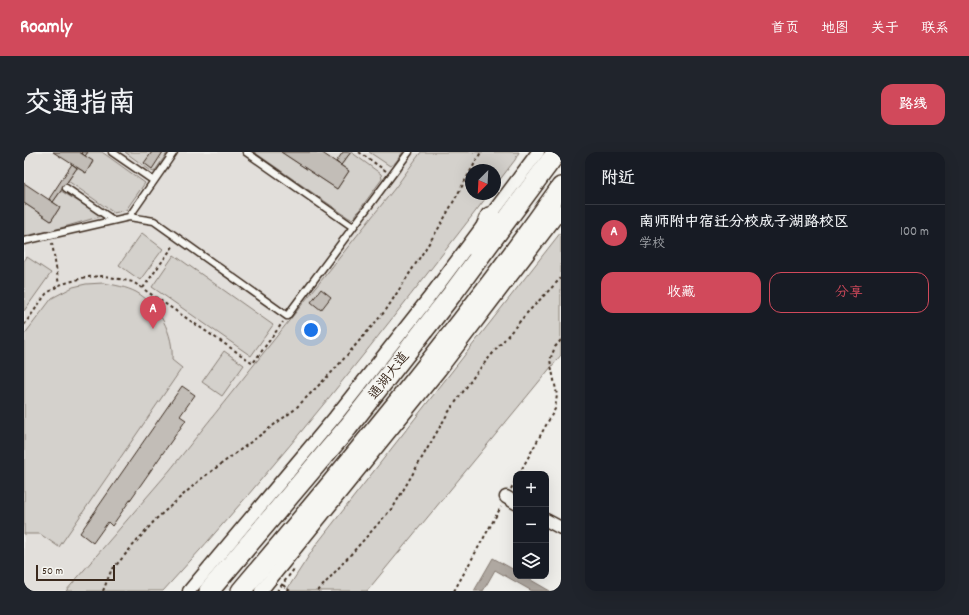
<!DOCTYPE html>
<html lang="zh">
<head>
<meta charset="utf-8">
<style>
  :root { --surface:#171b24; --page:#20242c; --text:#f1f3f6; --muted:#9ea1a6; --line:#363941; --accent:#d1495b }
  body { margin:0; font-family:Dekko,"LXGW WenKai TC",sans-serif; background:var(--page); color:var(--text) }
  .controls { position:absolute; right:12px; bottom:12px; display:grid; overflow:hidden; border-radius:8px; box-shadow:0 4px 16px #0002 }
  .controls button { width:36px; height:36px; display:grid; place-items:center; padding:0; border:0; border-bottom:1px solid var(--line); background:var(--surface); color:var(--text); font:20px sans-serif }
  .compass { position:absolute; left:441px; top:12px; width:36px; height:36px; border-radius:50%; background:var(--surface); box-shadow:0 4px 16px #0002; rotate:204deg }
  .scale { position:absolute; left:12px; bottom:10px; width:79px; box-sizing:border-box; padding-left:4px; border:2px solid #3b2a1e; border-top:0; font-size:11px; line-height:14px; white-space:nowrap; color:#3b2a1e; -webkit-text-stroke:3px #f6f6f2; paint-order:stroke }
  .you { position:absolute; left:287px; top:178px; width:14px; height:14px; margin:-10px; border:3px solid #fff; border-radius:50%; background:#1a73e8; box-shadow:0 0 0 6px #1a73e833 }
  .badge { display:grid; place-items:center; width:26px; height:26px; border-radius:50%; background:var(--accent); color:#fff; font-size:13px; font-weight:700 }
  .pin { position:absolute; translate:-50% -33px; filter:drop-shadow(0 1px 2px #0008) }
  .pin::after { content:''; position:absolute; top:21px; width:14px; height:12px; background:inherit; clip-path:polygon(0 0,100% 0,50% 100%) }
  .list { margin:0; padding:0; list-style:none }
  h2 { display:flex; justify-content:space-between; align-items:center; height:52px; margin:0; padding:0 16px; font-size:17px }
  h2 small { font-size:13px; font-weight:400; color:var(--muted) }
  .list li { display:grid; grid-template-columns:26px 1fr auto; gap:12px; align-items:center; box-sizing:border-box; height:56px; padding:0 16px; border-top:1px solid var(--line) }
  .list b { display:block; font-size:15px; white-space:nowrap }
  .list p { margin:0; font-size:13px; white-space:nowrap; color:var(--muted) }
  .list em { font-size:13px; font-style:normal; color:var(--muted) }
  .actions { display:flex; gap:8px; padding:12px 16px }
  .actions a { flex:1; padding:9px 0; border:1px solid var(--accent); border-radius:12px; text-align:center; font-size:14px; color:var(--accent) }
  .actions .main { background:var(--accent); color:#fff }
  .icon { flex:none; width:22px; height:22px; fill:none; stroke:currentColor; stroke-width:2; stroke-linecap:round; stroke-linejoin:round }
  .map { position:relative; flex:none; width:537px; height:439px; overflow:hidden; border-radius:12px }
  header { display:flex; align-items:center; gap:24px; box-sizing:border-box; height:56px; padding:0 20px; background:var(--accent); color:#fff }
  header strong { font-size:19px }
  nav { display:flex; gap:22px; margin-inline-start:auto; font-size:14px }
  .intro { display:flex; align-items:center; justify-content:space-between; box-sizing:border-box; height:96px; padding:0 24px }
  h1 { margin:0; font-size:28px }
  .button { padding:10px 18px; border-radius:12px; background:var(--accent); color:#fff; font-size:14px; font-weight:700 }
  main { display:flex; gap:24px; padding:0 24px }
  aside { flex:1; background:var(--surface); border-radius:12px; box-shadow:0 4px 16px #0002 }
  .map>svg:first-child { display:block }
  .built { fill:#e2dfdb }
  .green { fill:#d4d1cc; stroke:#887e75 }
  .water { fill:#afa8a1; stroke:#81766d }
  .building { fill:#c2bdb7; stroke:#3b2a1e }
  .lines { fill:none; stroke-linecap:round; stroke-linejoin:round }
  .service-casing { stroke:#3b2a1e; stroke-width:9 }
  .minor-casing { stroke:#3b2a1e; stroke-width:15 }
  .primary-casing { stroke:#3b2a1e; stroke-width:22 }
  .path { stroke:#3b2a1e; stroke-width:2; stroke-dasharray:3 3; stroke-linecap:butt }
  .service { stroke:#f6f6f2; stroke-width:6 }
  .minor { stroke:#f6f6f2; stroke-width:12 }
  .primary { stroke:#f6f6f2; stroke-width:19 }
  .labels { text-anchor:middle; stroke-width:3; stroke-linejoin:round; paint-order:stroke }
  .street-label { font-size:14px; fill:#3b2a1e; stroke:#f6f6f2 }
</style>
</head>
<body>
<header>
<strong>Roamly</strong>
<nav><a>首页</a><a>地图</a><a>关于</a><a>联系</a></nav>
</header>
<div class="intro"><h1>交通指南</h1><a class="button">路线</a></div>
<main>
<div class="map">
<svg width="537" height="439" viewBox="0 0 537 439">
  <rect width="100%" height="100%" fill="#efeeea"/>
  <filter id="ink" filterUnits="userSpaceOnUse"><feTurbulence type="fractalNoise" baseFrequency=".025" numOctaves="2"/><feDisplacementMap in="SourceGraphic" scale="8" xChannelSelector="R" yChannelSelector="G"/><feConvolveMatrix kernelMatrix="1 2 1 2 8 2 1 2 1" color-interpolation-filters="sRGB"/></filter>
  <g filter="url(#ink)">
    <path class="built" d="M0,0h397l-26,36 -225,282 -104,121h-42z"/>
    <path class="green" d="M64,0h14l43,31 -19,27 -12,3 -46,-32 9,-13 9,5 7,-11 -8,-6z
      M101,0h43l-14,20 -3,-1z
      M230,0h27l56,37 12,-18 -8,-6 10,-13 30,22 1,5 -27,37 -3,3 -3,-1z
      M345,0h34l-8,11 -5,3z
      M397,0h98l-4,8 -20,26v-16h-24v24h18c-105,136 -210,271 -326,397h-97l104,-121 225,-282z
      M37,39l41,25 -52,15 -26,5v-33l27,18 9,-14 -7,-5z
      M537,80v123l-194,236h-81l30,-46z
      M118,81l21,16 -23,31 -21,-15z
      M150,103l99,70 -22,31 -99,-69z
      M3,105l24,16 -27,38v-50z
      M79,131c12,2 23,4 33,9 23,13 38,42 36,68l10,8 -123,179 -19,-13h-16v-199l28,-37 21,-11 13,-3z
      M200,199l20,14 -22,31 -20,-14z"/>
    <path class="water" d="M469,406l23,13v5h8l26,15h-18l-37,-21 -12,21h-9z"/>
    <path class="building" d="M29,0h26l14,9 -7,12z
      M57,0h7l-3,4z
      M128,0h11l-11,17 -8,-6z
      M257,0h40l28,19 -12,18z
      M319,0h8l-10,13 -5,-3z
      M48,12l5,4 -24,34 -4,-3z
      M0,31l36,24 -9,14 -27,-18z
      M297,137l10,8 -10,13 -10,-8z
      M158,234l13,9 -15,21 6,4 -74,106 -4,-4 -15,21 -13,-10z"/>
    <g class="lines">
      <defs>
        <path id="service" d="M88,0l42,29
          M222,0l107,75
          M42,36l47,32
          M105,65l45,-65
          M0,89l105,-24 25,4 133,95 122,-164"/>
        <path id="minor" d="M482,345l10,6
          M522,368l15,8
          M165,439l146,-174 93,-118 110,-147
          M237,439l179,-221 121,-159"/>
        <path id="primary" d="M453,97l13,-32
          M185,439l139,-164 104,-133 105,-142
          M217,439c111,-131 221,-264 320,-404"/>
      </defs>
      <use href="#service" class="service-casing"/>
      <use href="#minor" class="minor-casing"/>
      <use href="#primary" class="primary-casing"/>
      <path class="path" d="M335,0l27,19
        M28,91l7,42
        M119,136l31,-43
        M0,173l22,-31 13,-9 27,-8 19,-1 28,6 120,81 30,-41
        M495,322l36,-65 2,-14 -7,-35 5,-13 6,-7
        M487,337l5,-10
        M259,433l7,6
        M79,439l8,-20 45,-52 45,-40 93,-69 40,-40 52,-60 54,-84 41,-74
        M253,439l18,-23
        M294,439l76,-85 54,-93 29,-41 50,-59 34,-35
        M430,439l47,-84"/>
      <use href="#service" class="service"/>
      <use href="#minor" class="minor"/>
      <use href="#primary" class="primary"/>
    </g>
  </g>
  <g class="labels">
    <g class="street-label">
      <text transform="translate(364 223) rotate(-52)" y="5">通湖大道</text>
    </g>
  </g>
</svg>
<div class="controls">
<button>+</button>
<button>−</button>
<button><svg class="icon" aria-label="layers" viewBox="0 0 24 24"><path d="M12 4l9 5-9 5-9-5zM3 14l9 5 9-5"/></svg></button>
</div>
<svg class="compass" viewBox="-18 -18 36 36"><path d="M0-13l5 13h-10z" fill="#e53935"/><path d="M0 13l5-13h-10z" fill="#9ea1a6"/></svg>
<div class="scale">50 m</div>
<div class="you"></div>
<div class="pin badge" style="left:129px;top:177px">A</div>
</div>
<aside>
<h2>附近<small></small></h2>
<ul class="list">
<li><span class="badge">A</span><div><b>南师附中宿迁分校成子湖路校区</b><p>学校</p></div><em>100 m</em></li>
</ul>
<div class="actions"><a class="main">收藏</a><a>分享</a></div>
</aside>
</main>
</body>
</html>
